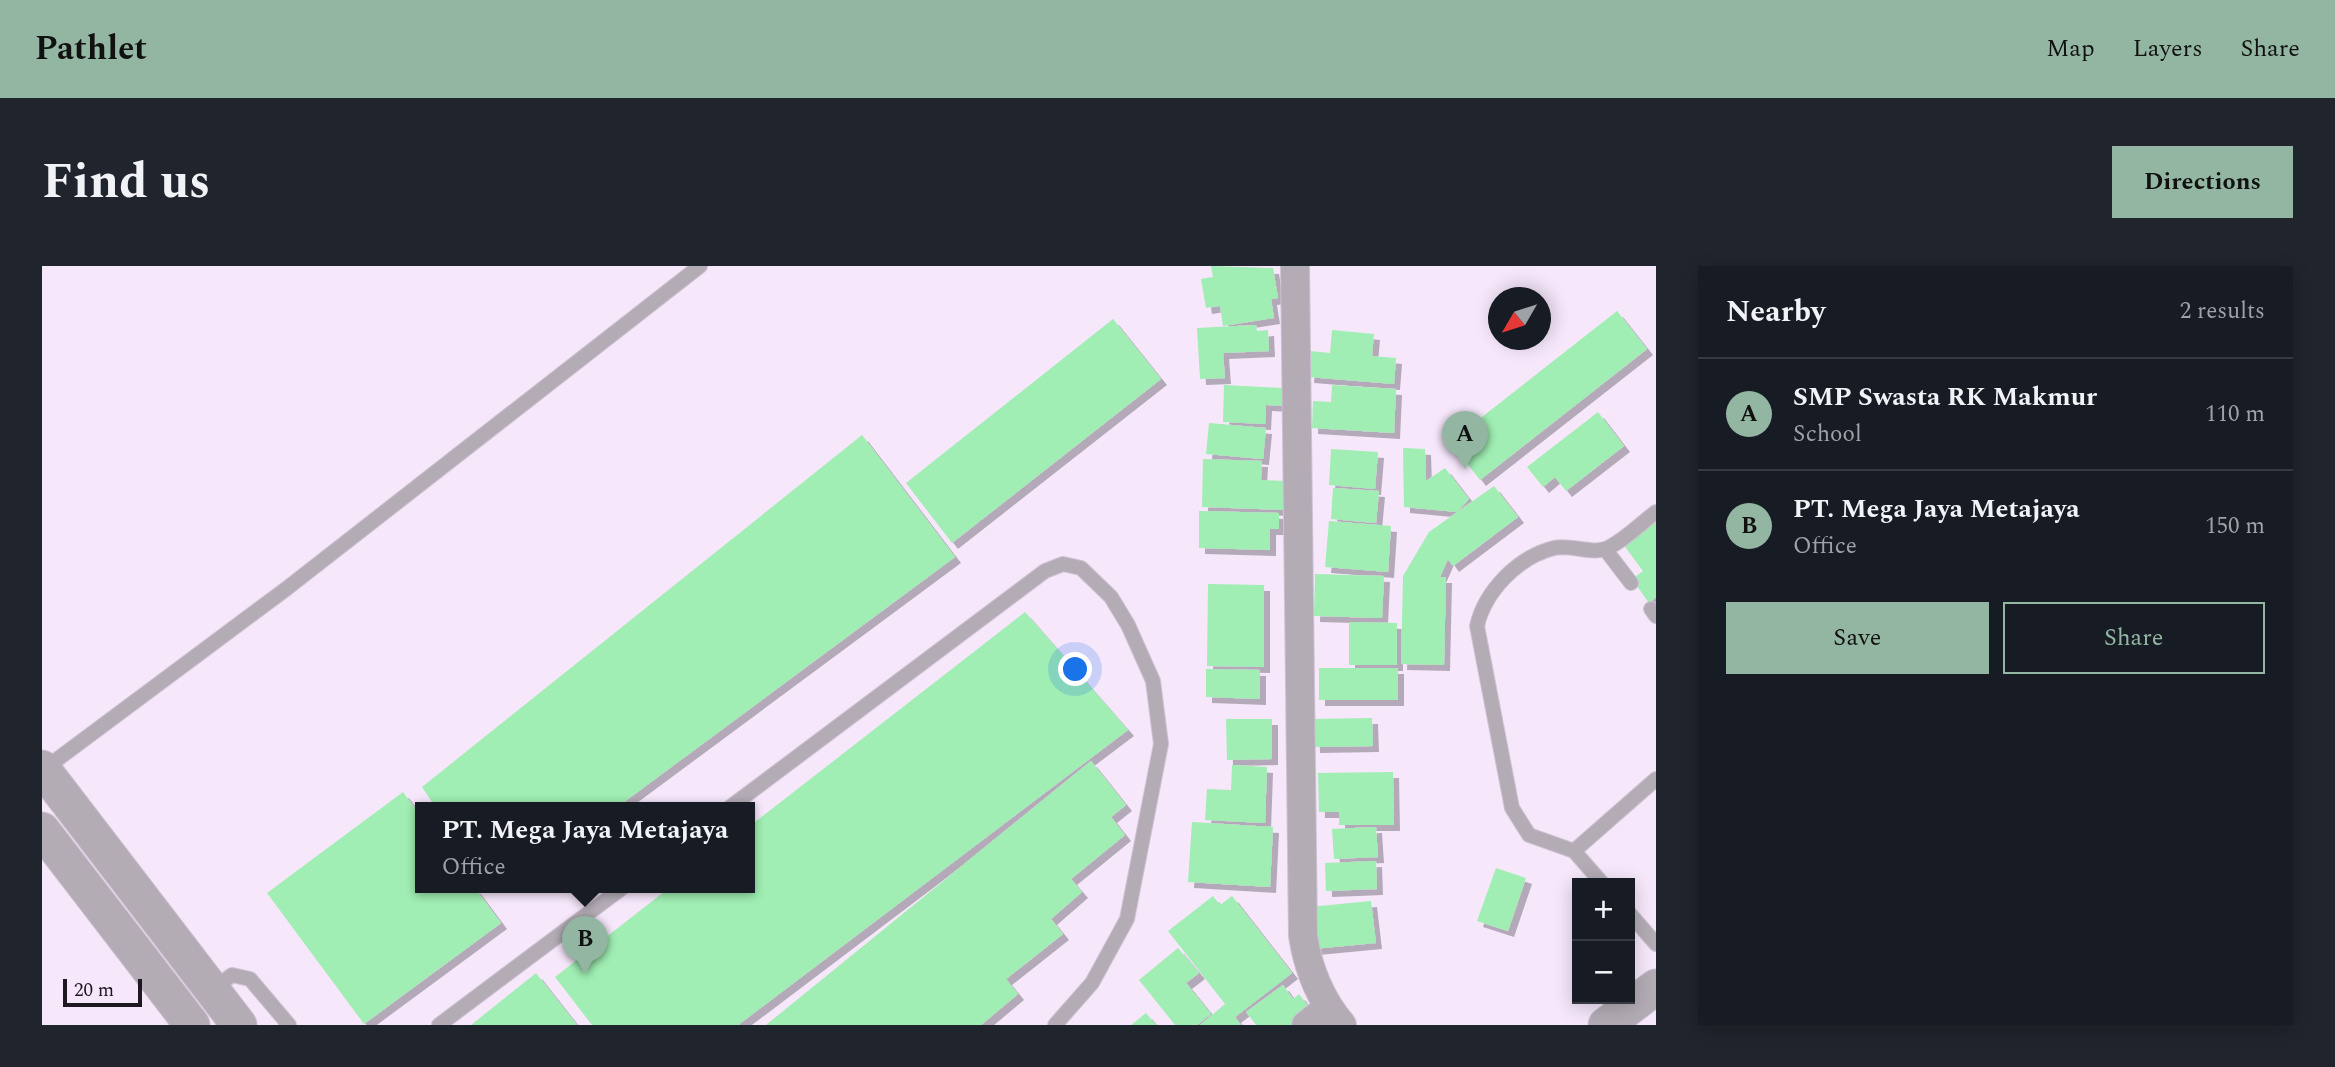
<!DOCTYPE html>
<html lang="en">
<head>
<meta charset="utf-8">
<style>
  :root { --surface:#171b24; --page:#20242c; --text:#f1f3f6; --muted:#9ea1a6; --line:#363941; --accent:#93b6a2 }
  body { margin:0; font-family:Spectral,serif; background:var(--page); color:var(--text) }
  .controls { position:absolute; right:21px; bottom:21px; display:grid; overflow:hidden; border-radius:0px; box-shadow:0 4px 18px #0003 }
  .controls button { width:63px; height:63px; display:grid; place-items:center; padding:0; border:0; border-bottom:2px solid var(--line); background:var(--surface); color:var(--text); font:35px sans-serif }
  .compass { position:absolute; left:1446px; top:21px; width:63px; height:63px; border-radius:50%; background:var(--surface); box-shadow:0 4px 18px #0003; rotate:231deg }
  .scale { position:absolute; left:21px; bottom:18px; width:79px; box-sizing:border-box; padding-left:7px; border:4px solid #1e1920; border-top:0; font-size:19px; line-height:24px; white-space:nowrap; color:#1e1920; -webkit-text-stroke:5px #f6e7fb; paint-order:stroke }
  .you { position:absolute; left:1034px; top:404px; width:24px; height:24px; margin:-18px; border:5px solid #fff; border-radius:50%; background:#1a73e8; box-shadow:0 0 0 10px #1a73e833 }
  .badge { display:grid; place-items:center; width:46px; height:46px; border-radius:50%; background:var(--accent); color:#111; font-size:23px; font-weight:700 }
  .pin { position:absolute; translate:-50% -58px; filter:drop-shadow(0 2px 4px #0008) }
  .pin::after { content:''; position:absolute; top:37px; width:24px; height:21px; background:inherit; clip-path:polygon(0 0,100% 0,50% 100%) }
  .popup { position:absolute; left:373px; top:536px; width:340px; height:91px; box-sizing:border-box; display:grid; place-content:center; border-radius:0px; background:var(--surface); filter:drop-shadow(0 2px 5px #0005); font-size:23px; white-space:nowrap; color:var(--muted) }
  .popup b { font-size:26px; color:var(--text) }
  .popup::after { content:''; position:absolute; left:50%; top:100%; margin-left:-14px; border:14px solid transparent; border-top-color:var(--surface) }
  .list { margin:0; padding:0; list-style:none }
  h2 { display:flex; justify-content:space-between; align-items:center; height:91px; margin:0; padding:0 28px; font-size:30px }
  h2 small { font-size:23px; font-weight:400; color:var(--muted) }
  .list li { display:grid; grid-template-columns:46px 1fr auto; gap:21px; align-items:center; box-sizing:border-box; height:112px; padding:0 28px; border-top:2px solid var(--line) }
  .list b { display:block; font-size:26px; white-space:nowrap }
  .list p { margin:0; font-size:23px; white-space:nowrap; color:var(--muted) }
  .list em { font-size:23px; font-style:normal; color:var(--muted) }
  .actions { display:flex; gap:14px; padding:21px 28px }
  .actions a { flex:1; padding:16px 0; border:2px solid var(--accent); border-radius:0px; text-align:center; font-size:24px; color:var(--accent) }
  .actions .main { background:var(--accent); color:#111 }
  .map { position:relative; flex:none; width:1614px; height:759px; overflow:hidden; border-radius:0px }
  header { display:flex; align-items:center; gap:42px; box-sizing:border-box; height:98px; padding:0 35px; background:var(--accent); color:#111 }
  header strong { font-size:33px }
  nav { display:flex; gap:38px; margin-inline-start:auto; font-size:24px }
  .intro { display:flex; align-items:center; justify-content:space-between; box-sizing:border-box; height:168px; padding:0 42px }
  h1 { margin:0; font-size:49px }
  .button { padding:18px 32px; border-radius:0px; background:var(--accent); color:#111; font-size:24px; font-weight:700 }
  main { display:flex; gap:42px; padding:0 42px }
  aside { flex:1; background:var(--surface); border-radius:0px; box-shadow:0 4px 18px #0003 }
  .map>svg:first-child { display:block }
  .building { fill:#a0eeb3; filter:url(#shadow) }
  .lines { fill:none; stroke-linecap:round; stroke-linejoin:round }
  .service-casing { stroke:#cfc2d4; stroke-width:16 }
  .minor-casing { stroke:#cfc2d4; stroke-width:30 }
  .tertiary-casing { stroke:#cfc2d4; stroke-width:37 }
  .service { stroke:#b3acb5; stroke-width:14 }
  .minor { stroke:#b3acb5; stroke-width:28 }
  .tertiary { stroke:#b3acb5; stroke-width:35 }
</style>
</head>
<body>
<header>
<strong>Pathlet</strong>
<nav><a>Map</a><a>Layers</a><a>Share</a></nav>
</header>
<div class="intro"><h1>Find us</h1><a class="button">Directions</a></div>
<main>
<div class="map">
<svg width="1614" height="759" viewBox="0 0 1614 759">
  <defs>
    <filter id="shadow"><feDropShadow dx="6" dy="6" stdDeviation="0" flood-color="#0004"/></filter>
  </defs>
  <rect width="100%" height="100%" fill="#f6e7fb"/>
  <path class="building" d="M1169,0l62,2 5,30 -7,1 3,19 -51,8 -3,-20 -14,2 -5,-29 12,-2z
    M1575,45l30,38 -167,131 -30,-38z
    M1071,53l48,60 -209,164 -46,-60z
    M1214,59l1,6 11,-1 1,21 -46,2 2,25 -25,1 -3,-51z
    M1290,64l42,4 -2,22 24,2 -2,26 -86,-7 2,-26 20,2z
    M1182,119l60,3 -1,18 -17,-1 -1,19 -42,-2z
    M1290,119l64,4 -2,44 -82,-5 1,-27 18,1z
    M1556,146l26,34 -58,45 -11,-14 -12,10 -16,-20z
    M1167,157l57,5 -3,31 -57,-5z
    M820,169l93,122 -339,251h-180l-14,-21z
    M1361,182l22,1 1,32 19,-13 24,31 -12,13 -53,-5z
    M1289,183l47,3 -3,37 -46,-4z
    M1161,193l59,2 -1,19 24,1v29l-83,-3z
    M1452,220l24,31 -65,49 -5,-7 -8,18h6l-2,88 -43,-1 2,-88 26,-44z
    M1291,222l46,3 -3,32 -45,-4z
    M1157,245l80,2v16h-9v21l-71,-2z
    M1614,254v77l-7,6 -17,-24 11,-8 -20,-27z
    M1287,255l62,5 -3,46 -63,-5z
    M1273,308l69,2 -2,42 -68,-2z
    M1166,318l56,1v82l-57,-1z
    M983,346l103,118 -390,295h-146l-37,-48 114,-89h81v-62z
    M1307,356l48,1v42h-48z
    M1277,402h79v32h-79z
    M1164,403l54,1v29l-54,-2z
    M1330,452l1,28 -59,1 -1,-28z
    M1184,453h46v40l-45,1z
    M1049,495l35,44 -15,12 14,18 -54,44 11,13 -31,27 12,15 -57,45 12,15 -37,31h-215z
    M1190,499l35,2 -2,56 -60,-3 2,-31 24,1z
    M1351,506l1,53h-55v-13h-20l-1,-39z
    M361,526l17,23v73h55l26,35 -137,101 -97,-131z
    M1150,556l81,5 -3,60 -82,-5z
    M1334,561l2,30 -44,2 -2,-30z
    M1334,595l1,28 -51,2 -1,-28z
    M1454,602l30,10 -18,53 -31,-10z
    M1171,630l7,9 12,-9 60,77 -57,44 6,8h-41l25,-21 -57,-73z
    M1329,635l5,42 -63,6 -4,-42z
    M1136,682l21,25 -13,10 25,31 -14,11h-22l-36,-45z
    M494,707l41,52h-106z
    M1241,719l10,14 6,-5 13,17 -18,14h-38l-10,-13z
    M1104,747l10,12h-25z"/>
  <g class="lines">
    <defs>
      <path id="service" d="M1563,283l26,34
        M1609,343l5,7
        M1,504l243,-181 414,-323
        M687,542l316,-237 18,-7 18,4 30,29 17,28 25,56 8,63 -34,175 -35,64 -37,42
        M1532,585l82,-72
        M1560,617l-28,-32 -45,-16 -17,-27 -35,-182c8,-35 41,-69 77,-78 17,-4 38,7 54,0 18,-9 32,-24 48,-36
        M1588,648l26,30
        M170,724l20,-15 18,4 39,46
        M397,759l183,-137"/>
      <path id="minor" d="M1253,0l8,670c5,32 18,64 39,89
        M1264,759l22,-17"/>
      <path id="tertiary" d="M0,502l197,257
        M0,564l150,195
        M1564,759l50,-38"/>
    </defs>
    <use href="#service" class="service-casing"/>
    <use href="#minor" class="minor-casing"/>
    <use href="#tertiary" class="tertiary-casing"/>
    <use href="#service" class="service"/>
    <use href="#minor" class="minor"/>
    <use href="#tertiary" class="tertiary"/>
  </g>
</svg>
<div class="controls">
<button>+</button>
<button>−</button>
</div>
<svg class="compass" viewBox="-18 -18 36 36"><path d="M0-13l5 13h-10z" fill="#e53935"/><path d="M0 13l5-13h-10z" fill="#9ea1a6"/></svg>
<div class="scale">20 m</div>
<div class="you"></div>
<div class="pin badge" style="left:1423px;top:203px">A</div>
<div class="pin badge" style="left:543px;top:708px">B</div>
<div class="popup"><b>PT. Mega Jaya Metajaya</b>Office</div>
</div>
<aside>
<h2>Nearby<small>2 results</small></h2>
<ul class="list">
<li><span class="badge">A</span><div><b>SMP Swasta RK Makmur</b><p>School</p></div><em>110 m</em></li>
<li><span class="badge">B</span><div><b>PT. Mega Jaya Metajaya</b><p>Office</p></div><em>150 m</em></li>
</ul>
<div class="actions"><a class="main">Save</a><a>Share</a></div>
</aside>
</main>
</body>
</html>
